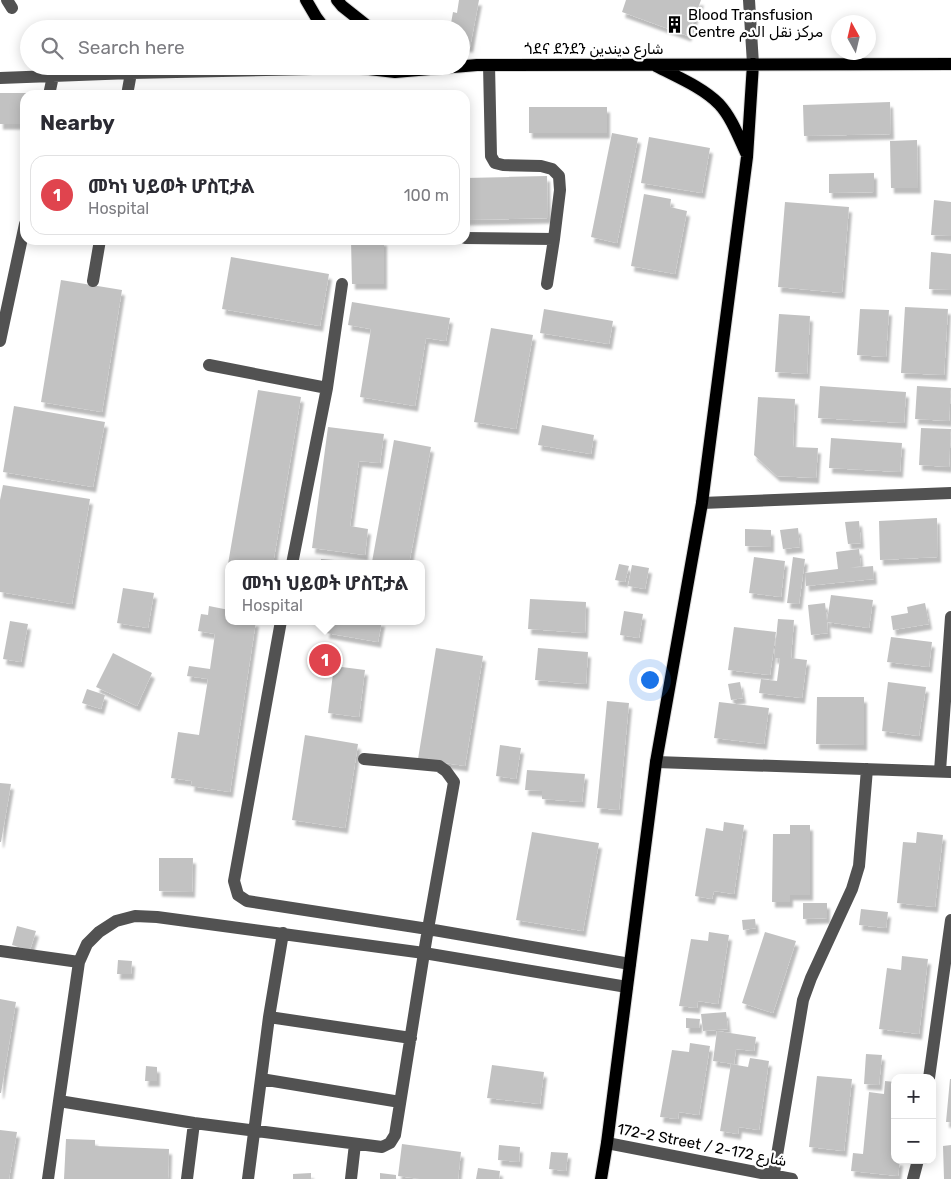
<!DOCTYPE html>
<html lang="en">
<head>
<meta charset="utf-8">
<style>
  :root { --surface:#fff; --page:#f2f2f3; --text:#2b2b33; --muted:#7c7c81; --line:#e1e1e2; --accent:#000 }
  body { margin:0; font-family:Rubik,"Noto Sans Arabic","Noto Sans Ethiopic",sans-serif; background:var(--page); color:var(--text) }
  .controls { position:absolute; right:15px; bottom:15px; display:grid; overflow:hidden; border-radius:10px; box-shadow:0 2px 12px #0003 }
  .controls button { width:45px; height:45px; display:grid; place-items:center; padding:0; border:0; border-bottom:1px solid var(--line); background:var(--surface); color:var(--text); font:25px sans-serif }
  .compass { position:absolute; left:831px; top:15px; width:45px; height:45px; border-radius:50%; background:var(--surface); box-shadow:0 2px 12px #0003; rotate:352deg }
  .you { position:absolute; left:649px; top:679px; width:18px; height:18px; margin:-12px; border:4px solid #fff; border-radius:50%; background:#1a73e8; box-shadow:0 0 0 8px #1a73e833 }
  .badge { display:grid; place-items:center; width:32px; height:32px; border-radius:50%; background:var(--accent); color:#fff; font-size:16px; font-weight:700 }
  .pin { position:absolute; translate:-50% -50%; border:2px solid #fff; box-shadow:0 1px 5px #0006 }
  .popup { position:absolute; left:225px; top:560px; width:200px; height:65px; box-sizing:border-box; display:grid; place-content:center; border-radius:10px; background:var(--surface); filter:drop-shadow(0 1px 4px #0005); font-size:16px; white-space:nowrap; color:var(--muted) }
  .popup b { font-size:19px; color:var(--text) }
  .popup::after { content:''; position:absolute; left:50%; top:100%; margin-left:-10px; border:10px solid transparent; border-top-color:var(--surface) }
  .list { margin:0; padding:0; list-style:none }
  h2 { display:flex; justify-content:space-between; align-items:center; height:65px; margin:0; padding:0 20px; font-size:21px }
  h2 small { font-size:16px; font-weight:400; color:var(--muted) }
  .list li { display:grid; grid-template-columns:32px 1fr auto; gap:15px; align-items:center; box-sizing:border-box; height:80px; margin:0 10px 10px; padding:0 10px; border:1px solid var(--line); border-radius:15px }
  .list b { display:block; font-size:19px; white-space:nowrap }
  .list p { margin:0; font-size:16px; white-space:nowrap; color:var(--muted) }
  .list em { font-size:16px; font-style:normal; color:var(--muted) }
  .icon { flex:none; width:28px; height:28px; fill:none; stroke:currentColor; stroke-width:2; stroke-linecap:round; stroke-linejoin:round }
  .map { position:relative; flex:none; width:951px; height:1179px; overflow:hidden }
  .search { position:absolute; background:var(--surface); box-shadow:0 2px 12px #0003; left:20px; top:20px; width:450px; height:55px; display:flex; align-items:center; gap:12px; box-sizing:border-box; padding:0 18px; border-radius:28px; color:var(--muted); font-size:19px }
  .panel { position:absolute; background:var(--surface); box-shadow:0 2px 12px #0003; left:20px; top:90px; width:450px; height:155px; border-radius:15px }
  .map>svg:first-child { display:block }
  .building { fill:#c2c2c2; filter:url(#shadow) }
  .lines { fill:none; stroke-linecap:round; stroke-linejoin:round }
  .major-casing { stroke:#dbdbdb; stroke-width:14 }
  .minor { stroke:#525252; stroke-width:12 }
  .major { stroke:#000; stroke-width:12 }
  .labels { text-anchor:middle; stroke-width:4.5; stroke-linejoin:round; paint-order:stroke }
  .poi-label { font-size:15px; fill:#000; stroke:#fff; text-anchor:start }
  .street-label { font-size:15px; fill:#000; stroke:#fff }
</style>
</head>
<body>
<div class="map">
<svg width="951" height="1179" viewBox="0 0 951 1179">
  <defs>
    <filter id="shadow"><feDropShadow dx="3" dy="5.5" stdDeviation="1" flood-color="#0004"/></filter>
  </defs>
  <rect width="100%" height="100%" fill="#fff"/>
  <path class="building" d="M459,0h20l-9,47 -9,-1v-17h-11l3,-17 4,1z
    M626,0h75l-13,36 -66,-24z
    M0,93h37v2h-12v29h-25z
    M890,102l1,32 -87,2 -1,-31z
    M529,107h78v26h-78z
    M612,133l26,5 -21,105 -26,-6z
    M649,137l61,11 -8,45 -61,-10z
    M917,140l1,48h-27l-1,-47z
    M874,173v19l-45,1v-19z
    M547,176l1,42 -83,2v-42z
    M644,194l27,5 -1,8 17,4 -12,63 -44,-8z
    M934,200l17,2v34l-20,-1z
    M785,202l64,5 -7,86 -64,-6z
    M351,240h33v44h-32z
    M931,252l20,2v36l-22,-1z
    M231,257l98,17 -9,52 -98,-17z
    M61,280l61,10 -20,122 -61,-10z
    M352,302l98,16 -4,23 -20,-3 -11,68 -55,-9 11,-68 -23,-4z
    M905,307l43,2 -4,66 -43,-2z
    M544,309l69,12 -4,23 -69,-11z
    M860,309l29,1 -3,47 -29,-2z
    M779,314l31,2 -3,58 -32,-2z
    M491,328l42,7 -17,94 -42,-7z
    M820,386l86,6 -2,31 -86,-5z
    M917,386l34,2 -2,33 -34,-2z
    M258,390l43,7 -28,167h-45z
    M758,397l37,2 -2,48 25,1 -2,30 -39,-2 -23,-21z
    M14,406l91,16 -12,65 -90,-15z
    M542,425l52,10 -3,19 -53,-9z
    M328,427l56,7 -4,29 -21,-2 -9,65 18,3 -3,26 -53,-7z
    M921,428l30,1 -2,38 -30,-2z
    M831,438l71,5 -2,29 -71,-4z
    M394,440l37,7 -22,117h-30l-7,-2z
    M3,485l87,14 -18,105 -72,-12v-92z
    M937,518l1,39 -58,3 -1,-39z
    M859,521l2,22 -13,1 -3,-22z
    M798,528l2,19 -17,2 -3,-19z
    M745,529l26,1v17l-26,-1z
    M859,549l2,17 -11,2 23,-2 1,13 -68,7 -1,-13 33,-4 -2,-17z
    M754,557l31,4 -4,36 -32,-4z
    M793,557l12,2 -6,45 -12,-1z
    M321,559l40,3v2h-40z
    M619,564l10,2 -4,16 -10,-2z
    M632,565l17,3 -4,21 -17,-3z
    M123,588l31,5 -6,35 -31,-5z
    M831,595l42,5 -4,28 -42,-6 1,11 -17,2 -3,-30 17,-2 2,18z
    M530,599l56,3 -1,31 -57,-4z
    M925,603l4,21 -36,6 -2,-14 17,-3 -1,-6z
    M209,606l20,4v11h27l-26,171 -39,-6 1,-5 -21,-3 7,-46 21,3 9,-56 -21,-3 2,-10 21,3 5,-35 -17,-3 3,-17 7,1z
    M624,611l19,3 -4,24 -19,-3z
    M778,619l16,1 -3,38 16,2 -5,38 -43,-5 2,-14 16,2 3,-23h-6z
    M10,621l18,3 -7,38 -18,-3z
    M328,621h54l-4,21 -52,-9z
    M734,627l42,5 -6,43 -42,-5z
    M891,637l41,5 -3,25 -42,-5z
    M436,648l47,8 -18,110 -47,-7z
    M538,648l50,4 -2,32 -51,-4z
    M113,653l39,20 -15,33 -41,-19z
    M334,666l31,4 -6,47 -31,-4z
    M740,682l3,16 -12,2 -3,-16z
    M888,682l38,5 -7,49 -37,-5z
    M87,689l18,6 -4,14 -19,-6z
    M817,697h47v48l-48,-1z
    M607,701l22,2 -10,107 -22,-2z
    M719,702l50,6 -5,36 -50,-6z
    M305,735l53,9 -13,84 -53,-8z
    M500,745l21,3 -5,31 -20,-3z
    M527,770l58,4 -3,28 -40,-3v-8l-17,-1z
    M0,783l11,1 -10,58h-1z
    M724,822l20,3 -10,69 -20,-3 -2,8 -17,-3 11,-68 17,3z
    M790,825h20v70h-20v7h-18l1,-68h17z
    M532,832l67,11 -16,88 -67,-11z
    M917,832l26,3 -8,72 -38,-4 6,-61 13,1z
    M159,858h34l-1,34 -33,-1z
    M803,903h24v15l-24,1z
    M861,909l27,3 -2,16 -27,-3z
    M755,919l1,9 -13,2 -1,-10z
    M17,926l19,5 -6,19 -18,-5z
    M709,932l20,3 -11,69 -20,-3 -1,7 -18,-2 12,-67 17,2z
    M765,932l31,9 -23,72 -31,-10z
    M902,956l26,3 -9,75 -40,-5 8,-61 14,2z
    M118,960l14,1 -1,13h-14z
    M0,999l16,3 -15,91h-1z
    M726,1012l2,17 -25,2 -2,-17z
    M686,1018l14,1 -1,9h-13z
    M717,1031l39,6 -2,14 -18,-2 -2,15 -21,-3z
    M690,1043l20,3 -11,69 -20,-3 -1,7 -18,-2 12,-67 17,2z
    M866,1054l16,1 -3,30 -15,-1z
    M750,1058l19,3 -10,69 -20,-3 -1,7 -18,-3 11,-67 17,3z
    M492,1065l52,7 -4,32 -53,-6z
    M146,1066l11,1v14h-12z
    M817,1076l35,3 -8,72 -35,-4z
    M950,1079h1v43h-5z
    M885,1081l10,1v78h5l-2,16 -47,-5 2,-18 10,1 6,-62 15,2z
    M0,1130l17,2 -8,47h-9z
    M66,1139l29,1v6l74,3 -1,30h-104z
    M402,1144l59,8 -3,27h-38l-22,-3z
    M499,1145l21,2 -1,15 -21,-2z
    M951,1145v34h-7l-1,-33z
    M551,1152l17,1 -2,18 -17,-2z
    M478,1168l22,3 -1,8h-23z
    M311,1173v6h-18v-5z
    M380,1173l16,2v4h-16z"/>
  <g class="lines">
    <defs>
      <path id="major" d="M306,0l10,17 9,12
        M337,0l5,6 29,23
        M358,66l2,2 35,4 82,-7 474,-1
        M656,66c21,11 46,21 63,38 13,14 20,34 28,51
        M601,1179l6,-36 49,-381 46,-259 45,-346 6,-93"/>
    </defs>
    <use href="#major" class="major-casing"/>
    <path class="minor" d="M7,0l5,8
      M749,0l4,64
      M489,65l2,91 4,7 8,2 38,1 11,3 7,7 1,14 -6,49 -7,45
      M0,78l131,-5 229,-5 2,-2
      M49,95l4,-19
      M127,95l4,-22
      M465,238l89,1
      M93,281l7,-41
      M0,341l25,-117
      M209,365l118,23
      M702,503l249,-10
      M292,564l35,-176 15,-104
      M281,621l-47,260 4,14 9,6 181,28 202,35
      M364,759l75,7 7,5 8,11 -26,147 -4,24 -29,182 -5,8 -8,4 -188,-24 -135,-22 20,-139 8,-18 12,-12 17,-11 19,-5 22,1 267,36 203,34
      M656,762l295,10
      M940,771l11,-154
      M0,951l79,11
      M269,1017l142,21
      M929,1078l22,-158
      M261,1079l139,23
      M607,1143l185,36
      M48,1179l11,-78
      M187,1179l7,-56
      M248,1179l21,-162 14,-84
      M351,1179l4,-35
      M773,1179l30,-179 8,-22 41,-89 7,-23 8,-97
      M913,1179l5,-19"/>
    <use href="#major" class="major"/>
  </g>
  <defs>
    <symbol id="building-bare" viewBox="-9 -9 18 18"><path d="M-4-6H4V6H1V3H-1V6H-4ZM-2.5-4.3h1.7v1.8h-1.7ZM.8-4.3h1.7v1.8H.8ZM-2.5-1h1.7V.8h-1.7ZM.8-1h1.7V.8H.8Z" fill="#000" stroke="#fff" stroke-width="2.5" paint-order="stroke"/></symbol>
  </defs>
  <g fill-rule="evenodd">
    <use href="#building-bare" x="662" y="12" width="25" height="25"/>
  </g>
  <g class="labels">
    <g class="poi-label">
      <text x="688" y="20">Blood Transfusion<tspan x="688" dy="17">Centre مركز نقل الدم</tspan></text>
    </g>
    <g class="street-label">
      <text x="594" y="54">ጎደና ደንደን شارع ديندين</text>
      <text transform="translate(702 1145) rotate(11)" y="5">172-2 Street / شارع 172-2</text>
    </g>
  </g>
</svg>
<div class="controls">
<button>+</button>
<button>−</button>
</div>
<svg class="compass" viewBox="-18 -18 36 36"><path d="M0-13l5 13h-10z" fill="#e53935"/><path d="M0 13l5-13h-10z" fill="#7c7c81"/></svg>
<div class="you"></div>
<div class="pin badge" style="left:325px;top:660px;background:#e0444e">1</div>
<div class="popup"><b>መካነ ህይወት ሆስፒታል</b>Hospital</div>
<div class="search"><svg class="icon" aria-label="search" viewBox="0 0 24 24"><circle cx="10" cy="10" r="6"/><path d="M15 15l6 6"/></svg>Search here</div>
<section class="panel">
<h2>Nearby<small></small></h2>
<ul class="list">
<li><span class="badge" style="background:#e0444e">1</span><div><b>መካነ ህይወት ሆስፒታል</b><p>Hospital</p></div><em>100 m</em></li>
</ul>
</section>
</div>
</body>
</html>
